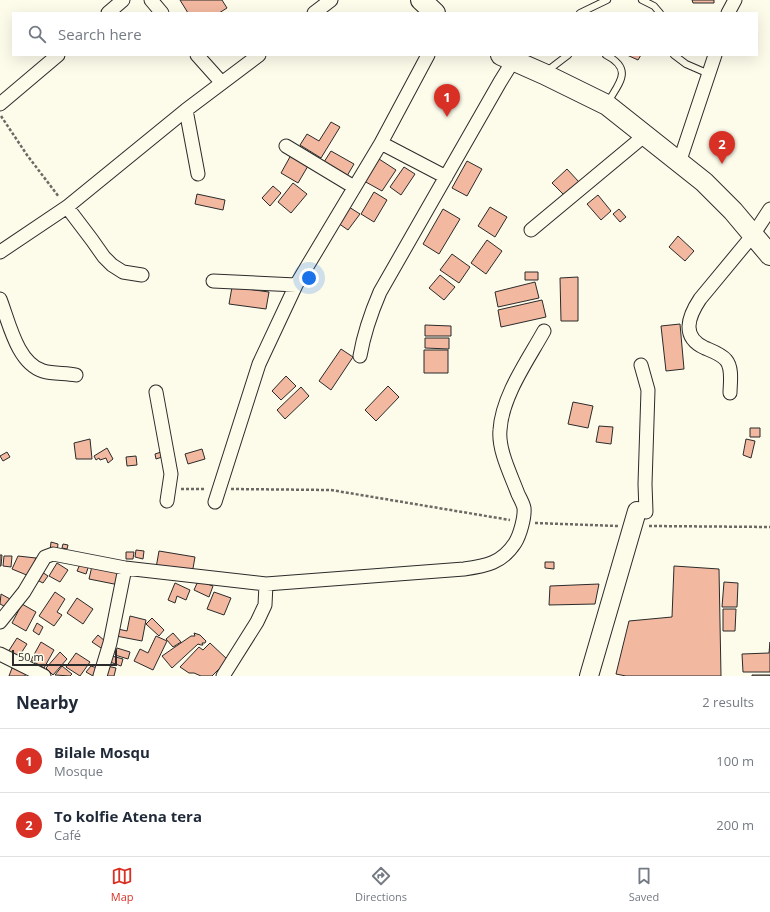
<!DOCTYPE html>
<html lang="en">
<head>
<meta charset="utf-8">
<style>
  :root { --surface:#fff; --page:#f2f2f3; --text:#1f2937; --muted:#747a83; --line:#e0e1e3; --accent:#d93025 }
  body { margin:0; font-family:"Open Sans",sans-serif; background:var(--page); color:var(--text) }
  .scale { position:absolute; left:12px; bottom:10px; width:105px; box-sizing:border-box; padding-left:4px; border:2px solid #2b2b2b; border-top:0; font-size:11px; line-height:14px; white-space:nowrap; color:#2b2b2b; -webkit-text-stroke:3px #fdfbea; paint-order:stroke }
  .you { position:absolute; left:309px; top:278px; width:14px; height:14px; margin:-10px; border:3px solid #fff; border-radius:50%; background:#1a73e8; box-shadow:0 0 0 6px #1a73e833 }
  .badge { display:grid; place-items:center; width:26px; height:26px; border-radius:50%; background:var(--accent); color:#fff; font-size:13px; font-weight:700 }
  .pin { position:absolute; translate:-50% -33px; filter:drop-shadow(0 1px 2px #0008) }
  .pin::after { content:''; position:absolute; top:21px; width:14px; height:12px; background:inherit; clip-path:polygon(0 0,100% 0,50% 100%) }
  .list { margin:0; padding:0; list-style:none }
  h2 { display:flex; justify-content:space-between; align-items:center; height:52px; margin:0; padding:0 16px; font-size:17px }
  h2 small { font-size:13px; font-weight:400; color:var(--muted) }
  .list li { display:grid; grid-template-columns:26px 1fr auto; gap:12px; align-items:center; box-sizing:border-box; height:64px; padding:0 16px; border-top:1px solid var(--line) }
  .list b { display:block; font-size:15px; white-space:nowrap }
  .list p { margin:0; font-size:13px; white-space:nowrap; color:var(--muted) }
  .list em { font-size:13px; font-style:normal; color:var(--muted) }
  .icon { flex:none; width:22px; height:22px; fill:none; stroke:currentColor; stroke-width:2; stroke-linecap:round; stroke-linejoin:round }
  .map { position:relative; flex:none; width:770px; height:676px; overflow:hidden }
  .search { position:absolute; background:var(--surface); box-shadow:0 4px 16px #0002; left:12px; right:12px; top:12px; height:44px; display:flex; align-items:center; gap:10px; box-sizing:border-box; padding:0 14px; border-radius:0px; color:var(--muted); font-size:15px }
  .sheet { height:180px; background:var(--surface) }
  nav { display:flex; justify-content:space-around; align-items:center; box-sizing:border-box; height:56px; border-top:1px solid var(--line); background:var(--surface); font-size:11px; color:var(--muted) }
  nav a { display:grid; justify-items:center; gap:2px }
  nav .on { color:var(--accent) }
  .map>svg:first-child { display:block }
  .building { fill:#f2b8a0; stroke:#2b2b2b }
  .lines { fill:none; stroke-linecap:round; stroke-linejoin:round }
  .service-casing { stroke:#2b2b2b; stroke-width:8 }
  .minor-casing { stroke:#2b2b2b; stroke-width:15 }
  .secondary-casing { stroke:#2b2b2b; stroke-width:20 }
  .primary-casing { stroke:#2b2b2b; stroke-width:22 }
  .path { stroke:#6a6964; stroke-width:2.5; stroke-dasharray:3 2; stroke-linecap:butt }
  .service { stroke:#fdfbea; stroke-width:6 }
  .minor { stroke:#fdfbea; stroke-width:13 }
  .secondary { stroke:#fdfbea; stroke-width:18 }
  .primary { stroke:#fdfbea; stroke-width:20 }
</style>
</head>
<body>
<div class="map">
<svg width="770" height="676" viewBox="0 0 770 676">
  <rect width="100%" height="100%" fill="#fdfbea"/>
  <path class="building" d="M180,0h42l5,8 -8,5h-31z
    M692,0h22v3h-21z
    M627,55h14l-3,5z
    M331,122l9,5 -19,31 -21,-13 7,-11 12,7z
    M331,151l23,13 -7,12 -23,-14z
    M291,155l17,11 -10,17 -17,-10z
    M379,159l17,11 -14,21 -18,-10z
    M467,161l15,8 -15,27 -15,-8z
    M404,167l11,7 -14,21 -11,-8z
    M567,169l12,13 -15,13 -12,-12z
    M293,183l14,11 -16,19 -13,-11z
    M273,186l8,7 -11,13 -8,-8z
    M374,192l13,8 -13,22 -13,-8z
    M197,194l28,6 -2,10 -28,-6z
    M598,195l13,16 -10,9 -14,-16z
    M349,207l11,7 -12,16 -10,-7z
    M490,207l17,10 -12,20 -17,-11z
    M443,209l17,10 -21,35 -16,-10z
    M619,209l7,8 -6,5 -7,-8z
    M678,236l16,15 -9,10 -16,-14z
    M487,240l15,11 -16,23 -15,-11z
    M452,254l18,13 -11,16 -19,-13z
    M525,272h13v8h-13z
    M440,275l15,12 -11,13 -15,-12z
    M578,277v44h-17l-1,-43z
    M535,282l4,16 -41,9 -3,-15z
    M232,287l37,5 -3,17 -37,-5z
    M542,300l4,17 -45,10 -3,-17z
    M680,324l4,45 -18,2 -5,-45z
    M425,325l26,1v10h-26z
    M425,338h24v11l-24,-1z
    M341,349l12,8 -22,33 -12,-9z
    M424,350h24v23h-24z
    M286,376l10,10 -15,14 -9,-9z
    M388,386l11,11 -23,24 -11,-11z
    M301,387l8,9 -24,23 -8,-9z
    M573,402l20,4 -5,22 -20,-4z
    M599,426l14,1 -2,17 -15,-2z
    M750,428h10v9h-10z
    M90,439l2,20h-16l-2,-16z
    M746,439l9,2 -4,17 -8,-3z
    M107,448l6,11 -5,4 -2,-5 -6,2 -1,-2 -3,2 -2,-4z
    M202,449l3,10 -17,5 -3,-10z
    M7,452l3,5 -7,4 -3,-5z
    M161,452l1,5 -6,2 -1,-5z
    M136,456l1,9 -10,1 -1,-9z
    M51,542l7,2 -1,8 -7,-1z
    M63,544l5,1 -1,4 -5,-1z
    M136,550l8,1 -1,8 -8,-2z
    M159,551l36,6 -3,17 -36,-6z
    M126,552h8l-1,7h-7z
    M0,555h2l-1,11h-1z
    M4,556h8l-1,11 -8,-1z
    M18,556l18,2 -7,18 -17,-7z
    M81,562l8,3 -3,9 -9,-3z
    M545,562h9v7l-9,-1z
    M57,563l11,7 -8,12 -11,-6z
    M92,566l30,6 -3,13 -30,-6z
    M674,566l45,3 2,107h-95l-10,-2 13,-53 43,-4z
    M42,572l6,4 -5,7 -6,-3z
    M198,581l15,5 -4,11 -15,-7z
    M724,582l14,1 -1,24h-15z
    M175,583l15,7 -4,10 -9,-4 -2,7 -7,-3z
    M599,584l-4,20 -46,1 1,-19z
    M55,592l10,7 -8,13 5,3 -8,11 -15,-10z
    M214,592l17,6 -7,17 -17,-6z
    M1,594l9,5 -4,8 -6,-3z
    M77,598l16,11 -10,15 -16,-11z
    M22,604l14,8 -10,19 -14,-8z
    M723,609h13l-1,22h-12z
    M130,616l16,4 -4,21 -26,-5 2,-7 9,2z
    M152,618l12,12 -5,6 -13,-12z
    M37,623l6,4 -4,8 -6,-4z
    M173,633l8,9 -8,5 -7,-8z
    M194,633l6,2 6,6 -1,2h-3l1,2h-2l-3,-1 -26,24 -10,-12 29,-20h4z
    M98,635l8,7 -5,6 -9,-6z
    M156,636l11,5 -14,29 -19,-9 6,-12 8,4z
    M17,638l10,6 -9,14 -10,-6z
    M41,642l13,8 -10,18 -13,-8z
    M770,642v30h-27l-1,-18 27,-1z
    M210,643l18,17 -16,16h-11l-7,-3h-5l-9,-6 19,-20 4,3z
    M117,648l13,4 -2,7 -13,-4z
    M60,652l7,7 -14,16 -7,-7z
    M76,653l14,9 -10,14 -14,-9z
    M112,656l11,3 -2,7 -11,-4z
    M62,666l10,8 -2,2 -15,-1z
    M91,666l9,3 -2,7h-5l-7,-4z
    M107,666l9,2 -2,8h-9z
    M12,668l14,5 -1,3h-16z
    M752,675h18v1h-18z"/>
  <g class="lines">
    <defs>
      <path id="service" d="M642,0l12,6 6,7
        M580,13l27,-13
        M606,55c27,14 14,27 2,47
        M674,55l12,9 23,10
        M547,71l21,-16"/>
      <path id="minor" d="M151,0l11,13
        M108,13l15,-13
        M314,13l17,-13
        M728,13l7,-13
        M197,55l25,28
        M0,104l58,-49
        M186,110l12,64
        M381,143l65,34
        M286,146l68,41
        M679,163l36,-108
        M67,207l25,33 12,17 8,8 11,7 19,3
        M531,230l113,-94
        M0,252l67,-45 119,-97 73,-55
        M213,281l83,4
        M0,299c9,23 17,64 43,72 10,3 23,2 33,4
        M360,356c4,-23 11,-43 20,-64l120,-210 13,-21
        M641,365l7,25 -3,94 1,28
        M156,392l15,82 -4,27
        M730,393c0,-9 3,-25 -4,-33 -5,-6 -14,-9 -21,-12 -24,-11 -17,-31 -5,-49l53,-64 17,-26
        M215,502l44,-138 37,-79 85,-142 47,-88
        M0,622l24,-30 21,-35 8,-3 72,14 141,16 198,-15c22,-3 38,-6 51,-26 5,-8 10,-26 9,-35 -1,-5 -4,-10 -6,-14 -7,-19 -20,-44 -18,-64 2,-34 28,-70 44,-99
        M0,654l44,22
        M100,676l10,-33 15,-75
        M223,676l34,-54 8,-17 1,-21"/>
      <path id="secondary" d="M589,676l48,-165"/>
      <path id="primary" d="M421,0l14,13
        M501,55l43,19 63,31 97,77 29,29 37,44"/>
    </defs>
    <use href="#service" class="service-casing"/>
    <use href="#minor" class="minor-casing"/>
    <use href="#secondary" class="secondary-casing"/>
    <use href="#primary" class="primary-casing"/>
    <path class="path" d="M1,116l26,39 32,42
      M181,489h25
      M231,489l100,1 179,30
      M535,523l83,3
      M649,526l121,1"/>
    <use href="#service" class="service"/>
    <use href="#minor" class="minor"/>
    <use href="#secondary" class="secondary"/>
    <use href="#primary" class="primary"/>
  </g>
</svg>
<div class="scale">50 m</div>
<div class="you"></div>
<div class="pin badge" style="left:447px;top:117px">1</div>
<div class="pin badge" style="left:722px;top:164px">2</div>
<div class="search"><svg class="icon" aria-label="search" viewBox="0 0 24 24"><circle cx="10" cy="10" r="6"/><path d="M15 15l6 6"/></svg>Search here</div>
</div>
<section class="sheet">
<h2>Nearby<small>2 results</small></h2>
<ul class="list">
<li><span class="badge">1</span><div><b>Bilale Mosqu</b><p>Mosque</p></div><em>100 m</em></li>
<li><span class="badge">2</span><div><b>To kolfie Atena tera</b><p>Café</p></div><em>200 m</em></li>
</ul>
</section>
<nav>
<a class="on"><svg class="icon" aria-label="map" viewBox="0 0 24 24"><path d="M3 6l6-2 6 2 6-2v14l-6 2-6-2-6 2zM9 4v14M15 6v14"/></svg>Map</a>
<a><svg class="icon" aria-label="directions" viewBox="0 0 24 24"><path d="M12 3l9 9-9 9-9-9zM9 14v-3h6M13 9l2 2-2 2"/></svg>Directions</a>
<a><svg class="icon" aria-label="saved" viewBox="0 0 24 24"><path d="M7 4h10v16l-5-4-5 4z"/></svg>Saved</a>
</nav>
</body>
</html>
